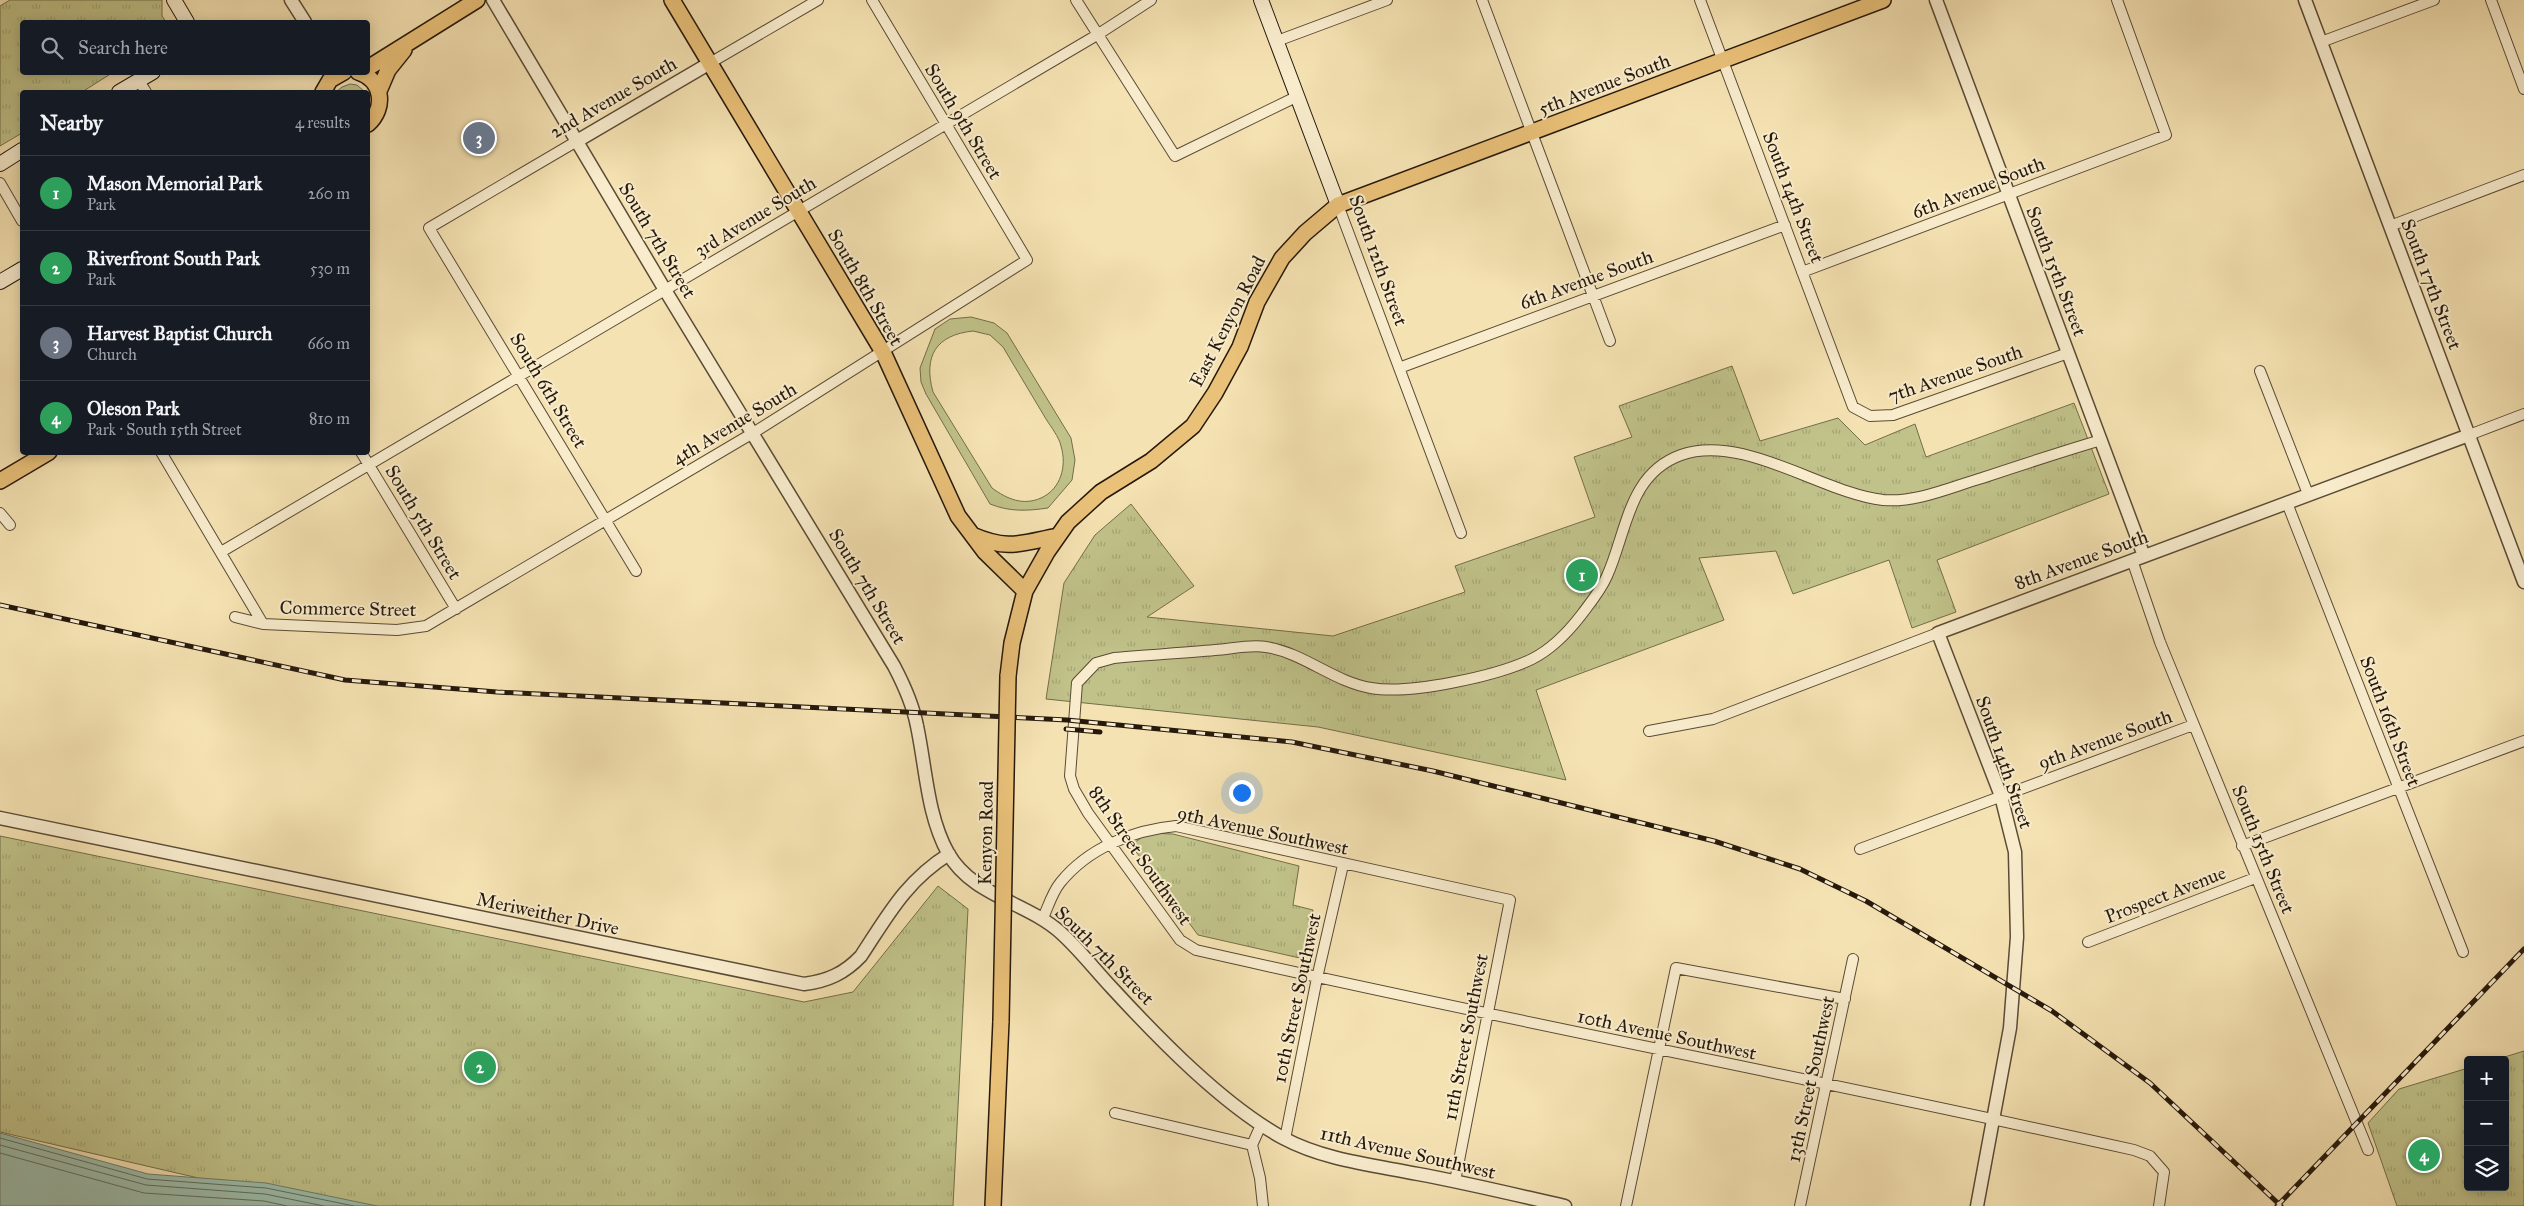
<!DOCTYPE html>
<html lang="en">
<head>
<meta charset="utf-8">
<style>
  :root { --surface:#171b24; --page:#20242c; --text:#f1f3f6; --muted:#9ea1a6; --line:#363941; --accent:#b45309 }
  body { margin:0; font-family:"IM FELL Great Primer",serif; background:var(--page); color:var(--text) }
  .controls { position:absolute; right:15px; bottom:15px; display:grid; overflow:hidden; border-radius:5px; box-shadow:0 2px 12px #0003 }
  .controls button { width:45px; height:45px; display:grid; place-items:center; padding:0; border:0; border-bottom:1px solid var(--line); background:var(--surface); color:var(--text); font:25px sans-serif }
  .you { position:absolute; left:1241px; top:792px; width:18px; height:18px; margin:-12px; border:4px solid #fff; border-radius:50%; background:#1a73e8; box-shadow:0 0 0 8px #1a73e833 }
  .badge { display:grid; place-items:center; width:32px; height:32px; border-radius:50%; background:var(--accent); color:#fff; font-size:16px; font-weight:700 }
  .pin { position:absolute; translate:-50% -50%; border:2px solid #fff; box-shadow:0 1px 5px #0006 }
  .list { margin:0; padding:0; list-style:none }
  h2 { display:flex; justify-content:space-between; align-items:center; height:65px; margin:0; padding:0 20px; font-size:21px }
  h2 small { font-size:16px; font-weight:400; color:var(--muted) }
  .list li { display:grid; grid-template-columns:32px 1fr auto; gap:15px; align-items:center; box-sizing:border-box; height:75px; padding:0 20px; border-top:1px solid var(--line) }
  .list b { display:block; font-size:19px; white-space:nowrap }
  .list p { margin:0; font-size:16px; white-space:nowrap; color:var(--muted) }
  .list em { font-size:16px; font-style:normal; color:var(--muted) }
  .icon { flex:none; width:28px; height:28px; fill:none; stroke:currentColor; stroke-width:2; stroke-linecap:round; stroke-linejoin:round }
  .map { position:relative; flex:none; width:2524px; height:1206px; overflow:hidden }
  .search { position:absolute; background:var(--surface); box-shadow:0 2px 12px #0003; left:20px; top:20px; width:350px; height:55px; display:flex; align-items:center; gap:12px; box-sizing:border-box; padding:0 18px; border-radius:5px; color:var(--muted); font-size:19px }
  .panel { position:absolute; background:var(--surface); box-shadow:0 2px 12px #0003; left:20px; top:90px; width:350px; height:365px; border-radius:5px }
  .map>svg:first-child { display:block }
  .green { fill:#c0c289; stroke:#736e4a; fill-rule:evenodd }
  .park { fill:url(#park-tufts); stroke:#736e4a }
  .water { fill:#9cbead; stroke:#6d7c6d }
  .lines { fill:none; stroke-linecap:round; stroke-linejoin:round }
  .shore { stroke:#616c5c; stroke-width:1 }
  .minor-casing { stroke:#5a4b36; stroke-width:12 }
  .tertiary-casing { stroke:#5a4b36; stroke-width:15 }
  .secondary-casing { stroke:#26190c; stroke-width:16 }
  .primary-casing { stroke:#26190c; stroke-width:18 }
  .minor { stroke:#f8eccd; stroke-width:10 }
  .tertiary { stroke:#f8eccd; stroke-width:12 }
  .secondary { stroke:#f8eccd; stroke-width:14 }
  .primary { stroke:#eac179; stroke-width:15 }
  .rail-casing { stroke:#26190c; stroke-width:5 }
  .rail { stroke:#f8eccd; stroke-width:3; stroke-dasharray:9; stroke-linecap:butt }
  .primary-bridge-casing { stroke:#26190c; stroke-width:18; stroke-linecap:butt }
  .primary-bridge { stroke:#eac179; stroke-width:15 }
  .labels { text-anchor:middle; stroke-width:4; stroke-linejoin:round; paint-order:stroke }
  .street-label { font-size:19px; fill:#26190c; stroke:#f8eccd }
</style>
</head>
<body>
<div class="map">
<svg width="2524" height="1206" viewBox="0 0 2524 1206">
  <defs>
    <pattern id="park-tufts" width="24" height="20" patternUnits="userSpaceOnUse" patternTransform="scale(1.25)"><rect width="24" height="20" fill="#c0c289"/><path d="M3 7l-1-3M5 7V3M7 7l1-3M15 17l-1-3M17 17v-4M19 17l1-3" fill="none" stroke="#a5a675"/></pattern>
  </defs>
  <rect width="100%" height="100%" fill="#f5e2b2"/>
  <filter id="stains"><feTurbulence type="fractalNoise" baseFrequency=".004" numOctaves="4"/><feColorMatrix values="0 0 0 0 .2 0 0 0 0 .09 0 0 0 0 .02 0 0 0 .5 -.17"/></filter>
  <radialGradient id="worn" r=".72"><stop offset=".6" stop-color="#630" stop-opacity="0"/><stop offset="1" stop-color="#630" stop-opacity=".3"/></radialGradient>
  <path class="green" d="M350,84l7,1 8,7h-29l6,-5z
    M971,317l23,6 13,10 64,105 4,22 -3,20 -24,28c-21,3 -38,4 -58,-4l-64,-110 -5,-12 -1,-14 15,-39 15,-10zM973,331l17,4 13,12c14,24 29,48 43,72 5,8 13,18 15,27 6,20 0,43 -20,52 -18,8 -34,1 -49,-10l-59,-96c-10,-36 3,-57 40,-61z"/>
  <path class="park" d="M10,0h152v16l4,6h-144v50l90,1 -30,19h-60v41l-22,13v-140z
    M1732,366l28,75 78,-23 27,27 50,-21 11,33 148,-54 35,91 -172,66 19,52 -44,16 -23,-68 -96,34 -17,-43 -77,7 25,62 -188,70 30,90 -248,-53 -272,-28 18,-116 31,-48 36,-31 63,82 -47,31 186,19 132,-44 -10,-26 140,-49 -21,-60 58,-20 -13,-31z
    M1148,833l25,1 126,32 -6,39 20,5 -9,49 -106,-24 -67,-90z
    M0,836l804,166 49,-10 85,-106 30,23 -15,297h-634l-319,-74z
    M2524,1051v155h-127l-29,-83 31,-34 69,-21v119h37v-127h-10z"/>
  <path class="water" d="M0,1133l148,41 118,9 111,23h-377z"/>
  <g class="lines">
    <path class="shore" d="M0,1138l147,41 119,9 88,18
      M0,1145l146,40 119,9 59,12
      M0,1153l144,40 120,8 23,5"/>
    <defs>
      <path id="minor" d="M1076,0l99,156 123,-60
        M1482,0l128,341
        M1700,0l153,407 17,9 23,-1 175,-62
        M2491,0l33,89
        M1277,41l110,-41
        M2321,42l113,-42
        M710,63l108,-63
        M139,81l7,11
        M577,141l-148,87 207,343
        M0,183l22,38
        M1338,205l123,328
        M2390,226l134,-51
        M1802,272l364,-137 -49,-135
        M1399,368l386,-143
        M2260,371l48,123
        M2469,435l55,-21
        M2101,440c-40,12 -80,25 -119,38 -31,9 -66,25 -99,22 -61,-7 -140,-67 -202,-45 -53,19 -54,77 -74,121 -6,14 -16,26 -25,38 -13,17 -30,35 -50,45 -35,17 -123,36 -161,29 -37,-6 -67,-35 -105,-41 -15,-3 -35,2 -51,3 -34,3 -68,5 -101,8l-18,5 -19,20 -7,93 4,13 14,24 92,127 16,10c311,71 626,130 938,200l16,6 14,16 -5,34
        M161,452l102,172
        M361,452l95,157
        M2287,503l176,449
        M0,513l10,12
        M221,552l876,-517 54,-35
        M2132,560l28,82 208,508
        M235,617l28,7 134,6 29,-4 327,-193 274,-173 -155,-260
        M1649,731l64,-12 225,-86
        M2242,846l282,-105
        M1860,849l333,-124
        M1043,918c5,-11 9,-25 17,-35 28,-35 73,-53 116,-57l334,74 -55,281
        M2088,942l167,-64
        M1115,1113l137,32
        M1285,1139l32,-161 26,-113
        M1252,1145l8,33 3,28
        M1252,1145l9,-20
        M1626,1206l50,-238 169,31
        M1800,1206l53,-247"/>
      <path id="tertiary" d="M291,0l14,22
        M493,0l172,290 229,376c10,19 19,39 23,60 9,42 10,89 31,127 24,43 79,49 113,80 18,16 34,37 51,55 47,51 111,117 171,150 41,22 90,27 135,36 49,9 98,21 147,32
        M1936,0l208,556
        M2305,0l219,582
        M577,141l133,-78
        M0,818l804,166c24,-3 41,-11 57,-28 27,-41 45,-75 88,-102
        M1977,1206l33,-178 7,-91 -2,-85 -14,-56 -63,-163 531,-198"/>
      <path id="secondary" d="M174,0l13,22
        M1261,0l77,205
        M119,92l34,-20
        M0,164l22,-14
        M0,282l22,-13"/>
      <path id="primary" d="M672,0l211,352 75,164 27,36 40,39
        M368,68l109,-68
        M358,72c25,8 28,36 10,52
        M379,91l9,-21 16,-20
        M323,92l7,-12 14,-8
        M0,481l49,-29
        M972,535c37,16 49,8 86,1
        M1008,676l4,-33 13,-52 22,-39 21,-30 33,-30 50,-31 42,-35 22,-33 25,-46 17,-45 25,-44 23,-25 33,-28 545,-205
        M993,1206l8,-185"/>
    </defs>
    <use href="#minor" class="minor-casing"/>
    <use href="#tertiary" class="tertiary-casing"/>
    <use href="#secondary" class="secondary-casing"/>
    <use href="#primary" class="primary-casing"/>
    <use href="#minor" class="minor"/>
    <use href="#tertiary" class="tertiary"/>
    <use href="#secondary" class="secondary"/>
    <use href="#primary" class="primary"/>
    <defs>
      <path id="rail" d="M0,605l345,75 152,12 570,28 225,22 141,29 281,70 86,28 66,32 186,110 98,72 131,123
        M1066,729l34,3
        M2277,1206l247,-257"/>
    </defs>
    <use href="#rail" class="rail-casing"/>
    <use href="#rail" class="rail"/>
    <defs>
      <path id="primary-bridge" d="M1001,1021l7,-345"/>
    </defs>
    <use href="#primary-bridge" class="primary-bridge-casing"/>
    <use href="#primary-bridge" class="primary-bridge"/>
  </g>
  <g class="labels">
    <g class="street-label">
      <text transform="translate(1604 84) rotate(-21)" y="7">5th Avenue South</text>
      <text transform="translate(613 97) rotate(-30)" y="7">2nd Avenue South</text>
      <text transform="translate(964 121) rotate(59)" y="7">South 9th Street</text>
      <text transform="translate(1978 187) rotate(-21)" y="7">6th Avenue South</text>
      <text transform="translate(1794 197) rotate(69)" y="7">South 14th Street</text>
      <text transform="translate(755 216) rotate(-31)" y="7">3rd Avenue South</text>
      <text transform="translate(658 240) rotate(59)" y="7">South 7th Street</text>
      <text transform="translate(1379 260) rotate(70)" y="7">South 12th Street</text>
      <text transform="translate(2057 271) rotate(69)" y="7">South 15th Street</text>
      <text transform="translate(1586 279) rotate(-20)" y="7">6th Avenue South</text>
      <text transform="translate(2432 284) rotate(69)" y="7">South 17th Street</text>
      <text transform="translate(866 287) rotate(60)" y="7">South 8th Street</text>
      <text transform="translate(1227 321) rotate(-63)" y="7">East Kenyon Road</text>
      <text transform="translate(1955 373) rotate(-19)" y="7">7th Avenue South</text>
      <text transform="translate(549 390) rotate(59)" y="7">South 6th Street</text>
      <text transform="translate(734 423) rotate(-31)" y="7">4th Avenue South</text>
      <text transform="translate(424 522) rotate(59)" y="7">South 5th Street</text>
      <text transform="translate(2081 559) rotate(-20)" y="7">8th Avenue South</text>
      <text transform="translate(868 586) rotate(59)" y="7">South 7th Street</text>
      <text transform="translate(348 608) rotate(1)" y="7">Commerce Street</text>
      <text transform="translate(2391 721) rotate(69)" y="7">South 16th Street</text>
      <text transform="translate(2105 739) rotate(-20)" y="7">9th Avenue South</text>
      <text transform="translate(2005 762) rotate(71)" y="7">South 14th Street</text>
      <text transform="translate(1263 830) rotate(12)" y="7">9th Avenue Southwest</text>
      <text transform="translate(985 833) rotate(-89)" y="7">Kenyon Road</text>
      <text transform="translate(2264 849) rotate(68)" y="7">South 15th Street</text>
      <text transform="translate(1141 855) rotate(55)" y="7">8th Street Southwest</text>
      <text transform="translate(2165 894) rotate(-21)" y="7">Prospect Avenue</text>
      <text transform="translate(548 913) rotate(12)" y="7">Meriweither Drive</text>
      <text transform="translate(1105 955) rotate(45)" y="7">South 7th Street</text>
      <text transform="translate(1296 998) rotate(-78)" y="7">10th Street Southwest</text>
      <text transform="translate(1667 1034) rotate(12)" y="7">10th Avenue Southwest</text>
      <text transform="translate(1465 1037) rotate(-79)" y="7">11th Street Southwest</text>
      <text transform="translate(1810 1079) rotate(-78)" y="7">13th Street Southwest</text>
      <text transform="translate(1408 1152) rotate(13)" y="7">11th Avenue Southwest</text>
    </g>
  </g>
  <rect width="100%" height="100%" filter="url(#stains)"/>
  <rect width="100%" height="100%" fill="url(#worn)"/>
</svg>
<div class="controls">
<button>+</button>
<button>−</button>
<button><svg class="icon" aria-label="layers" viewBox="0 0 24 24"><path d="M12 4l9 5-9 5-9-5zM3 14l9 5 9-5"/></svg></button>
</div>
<div class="you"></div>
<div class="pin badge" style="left:1582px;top:575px;background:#2e9e5b">1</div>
<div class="pin badge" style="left:480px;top:1067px;background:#2e9e5b">2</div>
<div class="pin badge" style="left:479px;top:138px;background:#6b7280">3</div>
<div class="pin badge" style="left:2424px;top:1155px;background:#2e9e5b">4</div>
<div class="search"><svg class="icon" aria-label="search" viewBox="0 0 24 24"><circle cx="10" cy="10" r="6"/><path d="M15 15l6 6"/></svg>Search here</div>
<section class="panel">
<h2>Nearby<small>4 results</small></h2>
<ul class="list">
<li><span class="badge" style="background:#2e9e5b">1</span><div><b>Mason Memorial Park</b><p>Park</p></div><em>260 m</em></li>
<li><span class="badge" style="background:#2e9e5b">2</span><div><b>Riverfront South Park</b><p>Park</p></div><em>530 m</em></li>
<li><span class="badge" style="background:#6b7280">3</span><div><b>Harvest Baptist Church</b><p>Church</p></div><em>660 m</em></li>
<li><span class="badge" style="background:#2e9e5b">4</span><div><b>Oleson Park</b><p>Park · South 15th Street</p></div><em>810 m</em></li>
</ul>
</section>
</div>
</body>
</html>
